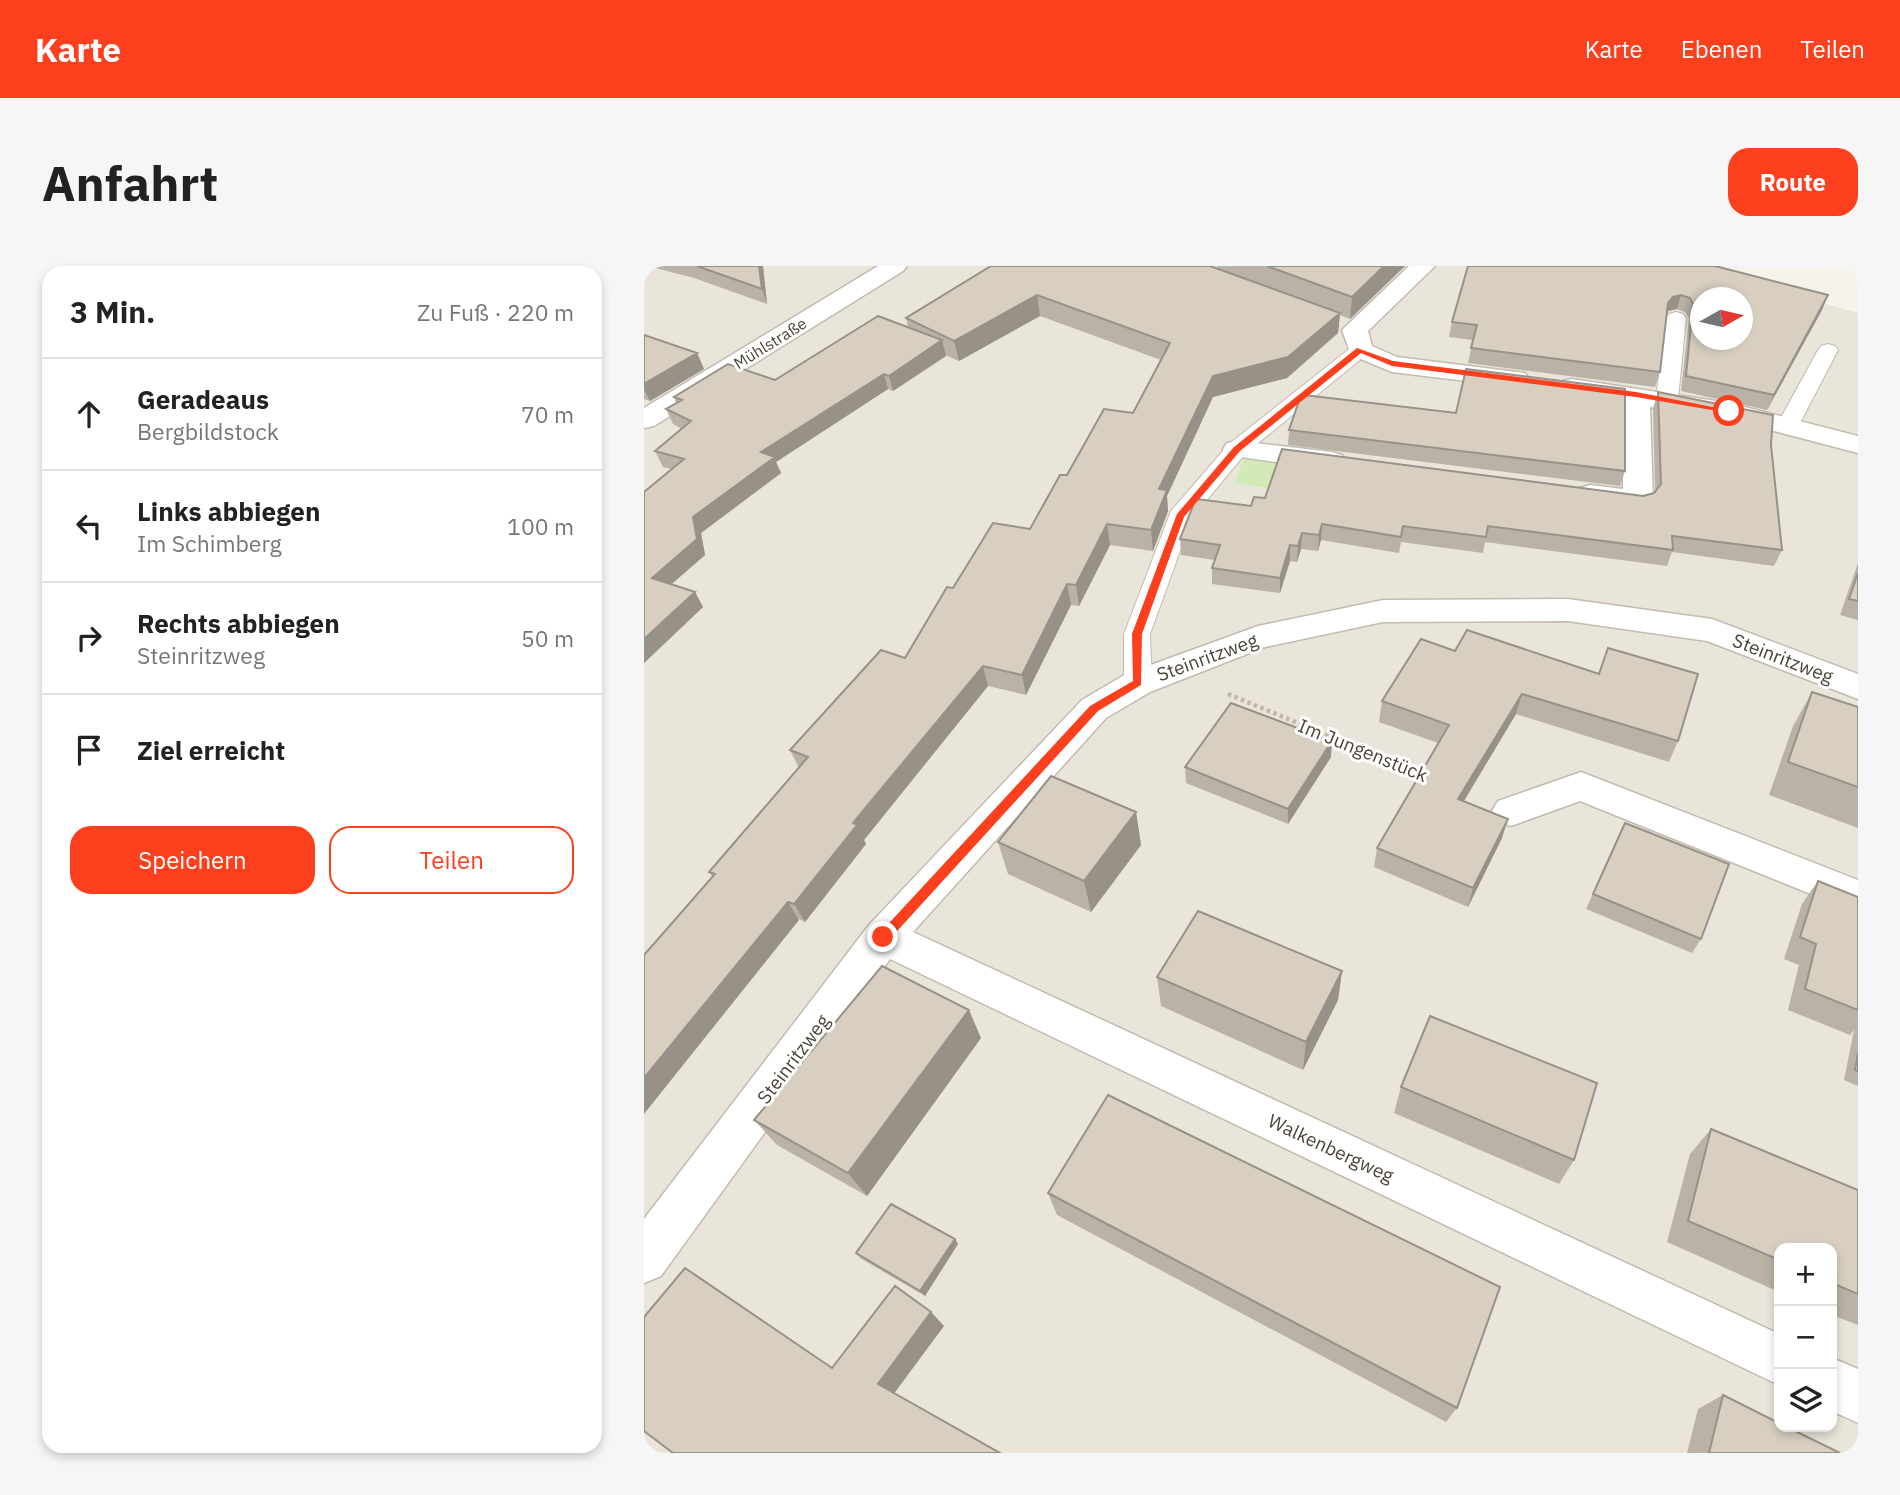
<!DOCTYPE html>
<html lang="de">
<head>
<meta charset="utf-8">
<style>
  :root { --surface:#fff; --page:#f6f6f6; --text:#222; --muted:#767676; --line:#e0e0e0; --accent:#fc3f1d }
  body { margin:0; font-family:"IBM Plex Sans",sans-serif; background:var(--page); color:var(--text) }
  .controls { position:absolute; right:21px; bottom:21px; display:grid; overflow:hidden; border-radius:14px; box-shadow:0 4px 10px #0003 }
  .controls button { width:63px; height:63px; display:grid; place-items:center; padding:0; border:0; border-bottom:2px solid var(--line); background:var(--surface); color:var(--text); font:35px sans-serif }
  .compass { position:absolute; left:1046px; top:21px; width:63px; height:63px; border-radius:50%; background:var(--surface); box-shadow:0 4px 10px #0003; rotate:82deg }
  .stop { position:absolute; width:21px; height:21px; margin:-16px; border:5px solid #fc3f1d; border-radius:50%; background:#fff }
  .stop.end { background:#fc3f1d; border-color:#fff; box-shadow:0 2px 7px #0008 }
  .list { margin:0; padding:0; list-style:none }
  h2 { display:flex; justify-content:space-between; align-items:center; height:91px; margin:0; padding:0 28px; font-size:30px }
  h2 small { font-size:23px; font-weight:400; color:var(--muted) }
  .list li { display:grid; grid-template-columns:46px 1fr auto; gap:21px; align-items:center; box-sizing:border-box; height:112px; padding:0 28px; border-top:2px solid var(--line) }
  .list b { display:block; font-size:26px; white-space:nowrap }
  .list p { margin:0; font-size:23px; white-space:nowrap; color:var(--muted) }
  .list em { font-size:23px; font-style:normal; color:var(--muted) }
  .actions { display:flex; gap:14px; padding:21px 28px }
  .actions a { flex:1; padding:16px 0; border:2px solid var(--accent); border-radius:21px; text-align:center; font-size:24px; color:var(--accent) }
  .actions .main { background:var(--accent); color:#fff }
  .icon { flex:none; width:38px; height:38px; fill:none; stroke:currentColor; stroke-width:2; stroke-linecap:round; stroke-linejoin:round }
  .map { position:relative; flex:none; width:1214px; height:1187px; overflow:hidden; border-radius:21px }
  header { display:flex; align-items:center; gap:42px; box-sizing:border-box; height:98px; padding:0 35px; background:var(--accent); color:#fff }
  header strong { font-size:33px }
  nav { display:flex; gap:38px; margin-inline-start:auto; font-size:24px }
  .intro { display:flex; align-items:center; justify-content:space-between; box-sizing:border-box; height:168px; padding:0 42px }
  h1 { margin:0; font-size:49px }
  .button { padding:18px 32px; border-radius:21px; background:var(--accent); color:#fff; font-size:24px; font-weight:700 }
  main { display:flex; gap:42px; padding:0 42px }
  aside { flex:1; background:var(--surface); border-radius:21px; box-shadow:0 4px 10px #0003 }
  .map>svg:first-child { display:block }
  .residential { fill:#eae5da; fill-rule:evenodd }
  .green { fill:#d2eab5 }
  .lines { fill:none; stroke-linecap:round; stroke-linejoin:round }
  .lane-casing { stroke:#c2bbae; stroke-width:2 }
  .street-casing { stroke:#c2bbae; stroke-width:3 }
  .path { stroke:#c4b79f; stroke-width:4.5; stroke-dasharray:3.5 3.5; stroke-linecap:butt }
  .lane { fill:#fff; fill-rule:evenodd }
  .street { fill:#fff; fill-rule:evenodd }
  .wall { fill:#bab2a6 }
  .shaded-wall { fill:#979187 }
  .building { fill:#d8cfc1; stroke:#979187; stroke-width:2; fill-rule:evenodd }
  .route { fill:#fc3f1d }
  .labels { text-anchor:middle; stroke-width:6; stroke-linejoin:round; paint-order:stroke }
  .far-street-label { font-size:16px; fill:#4b4439; stroke:#fff }
  .street-label { font-size:19px; fill:#4b4439; stroke:#fff }
</style>
</head>
<body>
<header>
<strong>Karte</strong>
<nav><a>Karte</a><a>Ebenen</a><a>Teilen</a></nav>
</header>
<div class="intro"><h1>Anfahrt</h1><a class="button">Route</a></div>
<main>
<aside>
<h2>3 Min.<small>Zu Fuß · 220 m</small></h2>
<ul class="list">
<li><svg class="icon" aria-label="ahead" viewBox="0 0 24 24"><path d="M12 20V5M6 11l6-6 6 6"/></svg><div><b>Geradeaus</b><p>Bergbildstock</p></div><em>70 m</em></li>
<li><svg class="icon" aria-label="left" viewBox="0 0 24 24"><path d="M17 20v-9H6M10 6l-5 5 5 5"/></svg><div><b>Links abbiegen</b><p>Im Schimberg</p></div><em>100 m</em></li>
<li><svg class="icon" aria-label="right" viewBox="0 0 24 24"><path d="M7 20v-9h11M14 6l5 5-5 5"/></svg><div><b>Rechts abbiegen</b><p>Steinritzweg</p></div><em>50 m</em></li>
<li><svg class="icon" aria-label="arrive" viewBox="0 0 24 24"><path d="M6 21V4h12l-3 4 3 4H6"/></svg><div><b>Ziel erreicht</b></div></li>
</ul>
<div class="actions"><a class="main">Speichern</a><a>Teilen</a></div>
</aside>
<div class="map">
<svg width="1214" height="1187" viewBox="0 0 1214 1187">
  <rect width="100%" height="100%" fill="#f6f3ec"/>
  <path class="residential" d="M0,0h1043l171,47v1140h-1214zM1056,32h42v42h-42zM1135,982h53v179h-53z"/>
  <path class="green" d="M602,187l64,10 -11,30 -65,-10z"/>
  <g class="lines">
    <defs>
      <path id="lane" d="M1032,46l7,2 3,4 -8,81 -3,5h-16l-3,-5 10,-81 3,-4z
        M716,78l7,2 3,4 -3,4 -122,100 -53,64 -42,116 2,49 -4,7 -10,3 -10,-3 -4,-7v-49l47,-123 58,-67 124,-98z
        M1184,78l7,2 3,4 -39,75 -3,5h-16l-3,-5 41,-75 3,-4z"/>
      <path id="street" d="M234,0h29l-4,5 -249,155 -10,2v-20z
        M765,0h26l-67,65 4,15 25,11 128,16 4,6 -4,6 -9,2 -124,-15 -41,-17 -9,-25z
        M928,113l157,24 129,33v17l-130,-34 -78,-12 3,93 -5,6 -10,3 -58,-9 -5,-6 5,-6 10,-3 33,4v-86l-60,-10 -4,-6 4,-6z
        M593,175l95,11 10,3 4,6 -4,6 -10,3 -105,-15 -4,-6 4,-6z
        M924,333l144,20 146,55v25l-151,-58 -139,-20 -185,1 -118,25 -115,45 -44,26 -193,214 866,402v51l-889,-426 -229,317 -17,7v-64l225,-294 213,-225 44,-26 132,-48 125,-26z
        M937,506l277,108v33l-278,-112 -69,25 -13,-5 -6,-10 6,-10z
        M1188,1092l26,11v54l-26,-12z"/>
    </defs>
    <use href="#lane" class="lane-casing"/>
    <use href="#street" class="street-casing"/>
    <path class="path" d="M584,428l195,81"/>
    <use href="#lane" class="lane"/>
    <use href="#street" class="street"/>
  </g>
  <path class="wall" d="M4,0h115l4,38 -73,-26z
    M347,0l227,3 -1,-3h188l-55,53 -10,-4 -2,18 -51,45 -74,19 -46,99 1,15 -15,40 -43,-6 -31,61 -8,-1 -45,90 -38,-9 -124,154 2,4 -61,78 -92,-45 -4,-5 90,-104 -9,-18 115,-92 48,-70 77,-59 37,-54 66,-62 28,-53 -121,-44 -81,45 -14,-6 1,1 -53,35 -5,-2 -112,73 5,11 -80,60 4,22 -33,29 23,8 8,15 -59,56v-171l28,-23 -9,-2 -8,-16 27,-22 -9,-5 -7,-15 10,-6 -2,-6 101,-17 133,-53 -2,-9z
    M824,0l360,29 -6,15 -55,100 -86,-19 8,-73 -4,-6 -8,-3 -9,2 -1,3 -7,58 -5,15 -187,-24 5,-23 -24,-3 3,-15z
    M0,69l53,18 7,16 -54,32 -6,-2z
    M1014,126l113,53 11,105 -8,16 -102,-14 -5,14 -182,-24 -2,11 -82,-11 -2,11 -78,-13 -3,11 -17,-2 -4,13 -7,-1 -10,32 -68,-9v-16l2,-8 -33,-5 -1,-16 71,-33 14,-8 378,-2 11,-3 1,-2 -2,-83z
    M812,147l169,58 -5,15 -332,-41 1,-15z
    M1214,297v57l-18,-5z
    M777,373l257,102 -9,21 -153,-48 -52,87 38,37 -34,69 -94,-40 3,-19 61,-105 -59,-21 3,-21z
    M1168,426l46,15v121l-89,-33 24,-69z
    M687,491l-43,67 -102,-41 -1,-16z
    M492,546l5,33 -50,67 -83,-38 -10,-32z
    M981,557l76,116 -9,14 -106,-44z
    M1174,615l40,16v189l-14,-6 10,-50 -4,5 -62,-25 11,-45 -15,-6 18,-55z
    M698,705l-4,29 -35,70 -142,-64 -4,-29z
    M337,772l-114,158 -90,-51 -23,-25z
    M757,821l173,73 -15,24 -165,-71z
    M1067,863l147,61v135l-26,-10v-67h-53v44l-112,-50 23,-88z
    M404,927l409,215 -11,14 -389,-207z
    M311,973l3,5 -33,52 -65,-38 -4,-5z
    M1079,1129l117,58h-153l11,-44z"/>
  <path class="shaded-wall" d="M115,0h4l4,38 -5,-15z
    M740,0h21l-55,53 2,-22z
    M393,29l3,21 -81,45 -5,-20z
    M1037,29l-4,14 -9,2 -5,7 5,-15 5,-6z
    M1184,29l-6,15 -55,100 7,-15z
    M696,47l-2,20 -51,45 -74,19 -46,99 1,15 -15,40 -2,-21 8,-41 54,-113z
    M298,74l4,16 -53,35 -4,-15z
    M53,87l7,16 -54,32 -6,-12v-5z
    M240,108l4,15 -112,73 5,11 -80,60 4,22 -44,38 -9,-15 41,-61 68,-65z
    M463,258l3,21 -31,61 -3,-21z
    M678,258l-1,16 -3,11 1,-16z
    M658,267l-1,16 -4,13 1,-16z
    M646,279v16l-10,32v-15z
    M423,318l4,21 -45,90 -4,-20z
    M51,326l8,15 -59,56v-24z
    M339,400l5,20 -124,154 2,4 -61,78 -11,-18 59,-81z
    M878,428l-6,20 -63,105 5,-20z
    M688,475l-1,16 -43,67v-15z
    M492,546l5,33 -50,67 -7,-31z
    M864,553l-6,19 -34,69 5,-19z
    M144,636l11,18 -155,194v-36z
    M698,705l-4,29 -35,70 3,-28z
    M325,744l12,28 -114,158 -19,-23z
    M311,973l3,5 -33,52 -5,-5z
    M287,1046l13,14 -51,69 -15,-11z"/>
  <path class="building" d="M53,0h62l3,23z
    M347,0h219l130,47 -52,44 -75,19 -54,113 8,1 -16,40 -44,-6 -31,61 -9,-1 -45,91 -39,-9 -130,157 4,2 -63,79 -6,-2 -144,176v-123l71,-81 -6,-2 99,-115 -18,-7 91,-100 24,8 42,-71 6,1 40,-65 37,6 30,-54h7l37,-66 29,4 37,-70 -133,-48 -83,46 -48,-23z
    M623,0h117l-32,31z
    M824,0h247l113,29 -54,100 -88,-19 7,-72 -3,-6 -9,-3 -8,2 -5,6 -8,69 -189,-24 6,-23 -25,-3zM1056,32h42v42h-42z
    M234,50l64,24 -53,36 -5,-2 -123,78 14,5 -82,60 4,22 -45,39 43,14 -51,47v-147l40,-33 -29,-8 36,-30 -25,-12 16,-9 -8,-3 54,-33 47,16z
    M0,69l53,18 -53,31z
    M822,103l159,20v82l-336,-41 11,-32 4,-3 152,18z
    M1014,126l115,23 -2,30 11,105 -110,-14 1,14 -185,-24 -2,11 -83,-11 -2,11 -79,-13 -3,11 -17,-2 -4,13 -8,-1 -10,33 -68,-10 8,-23 -40,-6 14,-36 3,-4 54,7 3,-9 11,1 17,-49 361,47 11,-3 7,-9z
    M1214,307v28l-9,-2z
    M823,364l132,44 9,-26 90,26 -20,67 -156,-47 -64,105 50,20 -35,69 -96,-40 72,-123 -67,-24 39,-62 34,12z
    M1168,426l46,15v80l-70,-25z
    M587,437l101,38 -44,68 -103,-42z
    M407,510l85,36 -52,69 -86,-39z
    M981,557l104,41 -28,75 -108,-45z
    M1174,615l40,16v113l-53,-21 11,-45 -16,-7z
    M554,645l144,60 -36,71 -149,-65z
    M238,700l87,44 -121,163 -94,-53z
    M786,750l167,67 -23,77 -173,-73z
    M1214,787v18l-3,-1z
    M464,829l392,192 -43,121 -409,-215z
    M1067,863l147,61v104l-26,-11v-35h-53v12l-91,-39z
    M247,938l64,35 -35,52 -64,-38z
    M41,1002l147,100 63,-82 36,26 -53,72 122,69h-327l-29,-22v-114z
    M1079,1129l56,28v4h8l53,26h-131z"/>
  <path class="route" d="M713,82l36,13 243,31 97,19 -4,2 -93,-16 -244,-31 -31,-13 -121,98 -56,66 -42,117 -1,51 -43,26 -210,230h-9v-7l211,-228 43,-25 -1,-47 45,-120 57,-67z"/>
  <g class="labels">
    <g class="far-street-label">
      <text transform="translate(126 77) rotate(-32)" y="6">Mühlstraße</text>
    </g>
    <g class="street-label">
      <text transform="translate(563 391) rotate(-20)" y="7">Steinritzweg</text>
      <text transform="translate(1139 392) rotate(21)" y="7">Steinritzweg</text>
      <text transform="translate(719 484) rotate(22)" y="7">Im Jungenstück</text>
      <text transform="translate(149 793) rotate(-53)" y="7">Steinritzweg</text>
      <text transform="translate(687 882) rotate(25)" y="7">Walkenbergweg</text>
    </g>
  </g>
</svg>
<div class="controls">
<button>+</button>
<button>−</button>
<button><svg class="icon" aria-label="layers" viewBox="0 0 24 24"><path d="M12 4l9 5-9 5-9-5zM3 14l9 5 9-5"/></svg></button>
</div>
<svg class="compass" viewBox="-18 -18 36 36"><path d="M0-13l5 13h-10z" fill="#e53935"/><path d="M0 13l5-13h-10z" fill="#767676"/></svg>
<div class="stop" style="left:1085px;top:145px"></div>
<div class="stop end" style="left:239px;top:671px"></div>
</div>
</main>
</body>
</html>
